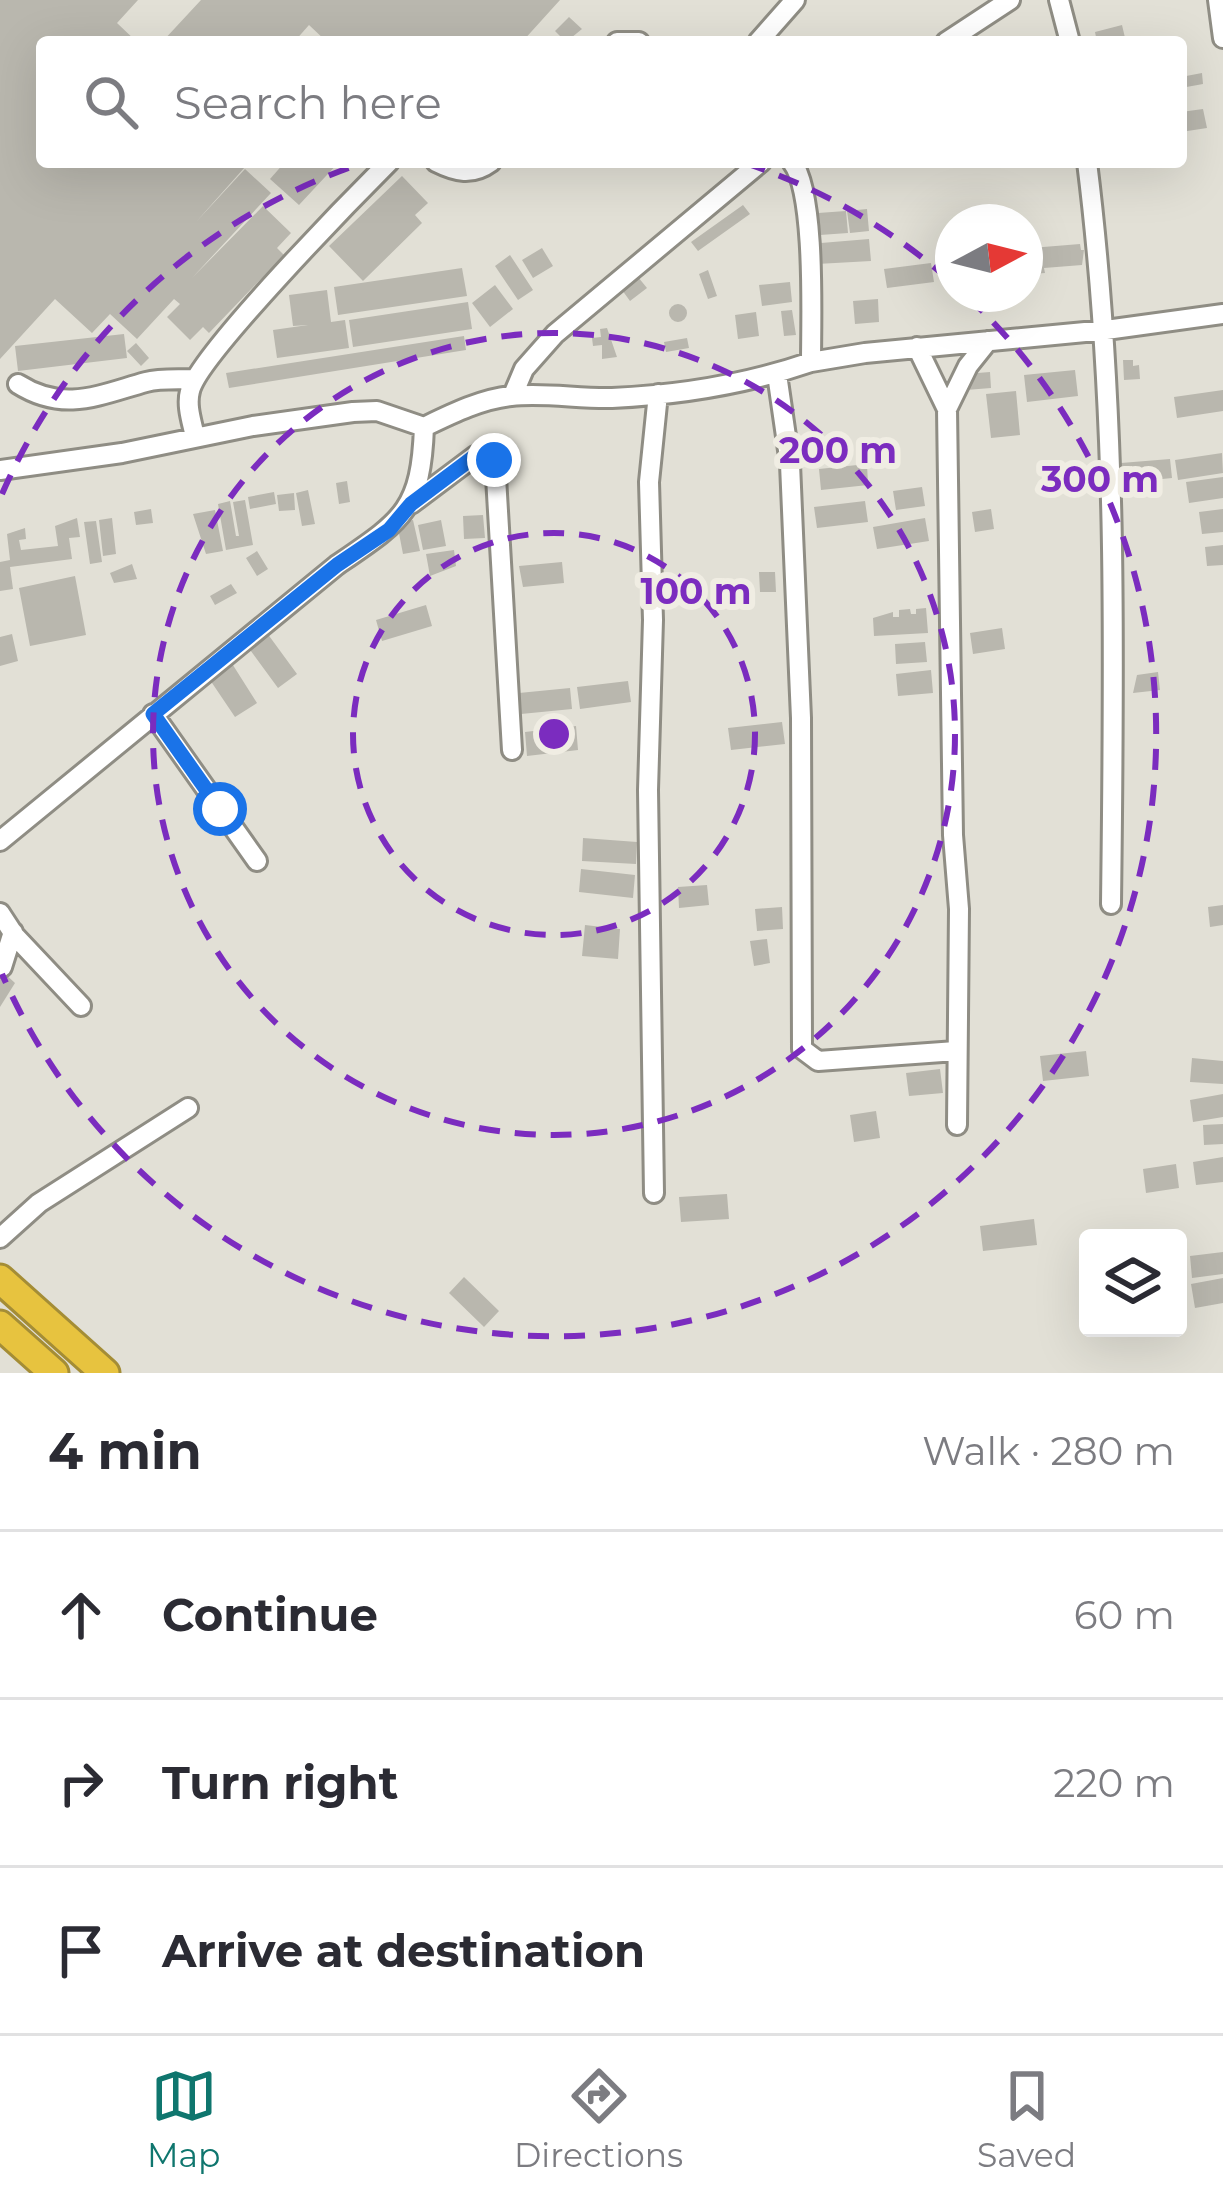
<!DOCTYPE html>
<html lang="en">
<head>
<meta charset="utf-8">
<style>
  :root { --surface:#fff; --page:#f7f7f7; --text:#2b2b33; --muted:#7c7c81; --line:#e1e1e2; --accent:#0f766e }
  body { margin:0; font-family:Montserrat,sans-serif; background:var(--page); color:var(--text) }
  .controls { position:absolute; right:36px; bottom:36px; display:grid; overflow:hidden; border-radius:12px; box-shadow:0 12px 48px #0002 }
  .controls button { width:108px; height:108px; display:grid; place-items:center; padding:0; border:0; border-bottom:3px solid var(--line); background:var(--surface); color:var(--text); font:60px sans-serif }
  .compass { position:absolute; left:935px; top:204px; width:108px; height:108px; border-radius:50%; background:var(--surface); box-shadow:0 12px 48px #0002; rotate:83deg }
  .stop { position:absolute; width:36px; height:36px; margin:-27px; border:9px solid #1a73e8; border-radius:50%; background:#fff }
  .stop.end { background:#1a73e8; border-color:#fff; box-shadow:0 3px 12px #0008 }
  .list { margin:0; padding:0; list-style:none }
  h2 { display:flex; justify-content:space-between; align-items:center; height:156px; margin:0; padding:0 48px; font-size:51px }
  h2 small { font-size:39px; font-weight:400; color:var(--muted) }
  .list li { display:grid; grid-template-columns:78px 1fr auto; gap:36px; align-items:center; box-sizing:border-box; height:168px; padding:0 48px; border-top:3px solid var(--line) }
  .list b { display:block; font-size:45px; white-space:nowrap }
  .list em { font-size:39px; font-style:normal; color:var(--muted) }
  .icon { flex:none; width:66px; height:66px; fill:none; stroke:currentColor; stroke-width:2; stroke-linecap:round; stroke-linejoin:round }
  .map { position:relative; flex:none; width:1223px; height:1373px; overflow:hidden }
  .search { position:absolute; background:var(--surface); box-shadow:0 12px 48px #0002; left:36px; right:36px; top:36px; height:132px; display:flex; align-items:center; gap:30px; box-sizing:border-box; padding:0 42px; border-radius:12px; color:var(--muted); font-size:45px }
  .sheet { height:660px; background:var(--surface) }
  nav { display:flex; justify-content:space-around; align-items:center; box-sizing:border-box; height:168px; border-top:3px solid var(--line); background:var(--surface); font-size:33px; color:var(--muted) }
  nav a { display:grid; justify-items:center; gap:6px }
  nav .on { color:var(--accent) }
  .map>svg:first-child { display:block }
  .building { fill:#b9b7ae }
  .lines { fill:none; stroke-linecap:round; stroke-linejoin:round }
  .minor-casing { stroke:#8f8d84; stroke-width:24 }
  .highway-casing { stroke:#a48d36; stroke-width:33 }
  .minor { stroke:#fff; stroke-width:18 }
  .highway { stroke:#e7c33f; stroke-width:27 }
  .route { stroke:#1a73e8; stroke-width:15 }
  .ring { fill:none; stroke:#7b2cbf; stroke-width:6; stroke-dasharray:21 15 }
  .centre { fill:#7b2cbf; stroke:#f0ede3; stroke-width:6 }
  .ring-label { font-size:36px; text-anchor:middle; font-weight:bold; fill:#7b2cbf; stroke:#f0ede3; stroke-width:12; stroke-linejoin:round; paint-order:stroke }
</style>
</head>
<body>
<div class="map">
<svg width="1223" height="1373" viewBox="0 0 1223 1373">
  <rect width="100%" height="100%" fill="#e2e0d6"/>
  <path class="building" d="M0,0h138l-21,23 20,19h-95v120h197l6,5 -49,55 49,-53 26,24 -79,85 71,-72 28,27 -14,15 7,7 -75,78 -6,-6 -13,13 -23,-23 13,-13 -6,-5 -37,40 -27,-25 -18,19 -37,-34 -55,60z
    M201,0h359l-38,42h-195l-18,-17 -15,17h-132z
    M569,17l13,12 -16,13 -11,-11z
    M1122,25l4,17h-29l-2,-10z
    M1202,73l1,11 -22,4v-11z
    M1203,109l4,19 -26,4v-20z
    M285,162h54l-40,43 -29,-26z
    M402,176l26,27 -13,12 7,8 -59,58 -34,-35z
    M743,205l7,9 -52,37 -7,-9z
    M867,209l2,22 -19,2 -3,-22z
    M846,211l2,22 -28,2 -2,-22z
    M869,239l2,22 -54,3 -1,-12 5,-1v-8z
    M1080,244l1,6h3l-2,15 -38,3 1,5 -12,1 -2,-26z
    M542,248l11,18 -20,12 -11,-18z
    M510,255l23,35 -15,10 -23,-34z
    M931,263l3,19 -47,6 -3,-19z
    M462,268l5,28 -129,19 -4,-28z
    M708,270l9,26 -9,3 -9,-25z
    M638,277l9,11 -17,13 -8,-11z
    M790,282l2,20 -30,4 -3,-21z
    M495,285l18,24 -23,18 -18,-24z
    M327,290l4,32 14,-2 4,28 -72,10 -4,-28 35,-5 -15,1 -4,-31z
    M878,299l1,23 -24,2 -2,-23z
    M468,302l4,27 -119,18 -4,-27z
    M669 313a9 9 0 1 1 18 0a9 9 0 1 1-18 0Z
    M792,310l4,25 -12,1 -3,-25z
    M756,312l3,24 -21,3 -3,-24z
    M607,328l10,29 -15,2v-14l-9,1 -1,-8 9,-1 -1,-8z
    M124,334l3,24 -109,13 -3,-25z
    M464,336l2,14 -237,38 -3,-15z
    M687,338l2,10 -23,4 -2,-10z
    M136,343l13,15 -8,8 -14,-15z
    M1123,360h10v6l6,-1 1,14 -16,1z
    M1075,370l3,26 -51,6 -3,-27z
    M990,372l1,16 -25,2 -1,-16z
    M1223,390v21l-46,7 -3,-21z
    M1016,391l4,44 -29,3 -5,-44z
    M1222,453l1,20 -45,7 -3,-20z
    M1170,459l2,19 -49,5 -2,-20z
    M867,464l1,21 -47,5 -2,-21z
    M1223,477v21l-34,5 -3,-21z
    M347,481l3,21 -11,2 -3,-21z
    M922,487l3,19 -29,4 -3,-19z
    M308,490l7,34 -13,2 -6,-33z
    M274,492l2,12 -26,5 -2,-12z
    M294,493l1,17 -16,1 -2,-16z
    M245,500l8,45 -27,5 -8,-46 12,-3 6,35h3l-6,-34z
    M865,501l3,21 -51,6 -3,-21z
    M151,509l2,14 -17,2 -2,-13z
    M991,509l3,20 -19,3 -3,-20z
    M1223,509v23l-21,2 -3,-22z
    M215,510l8,41 -17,3 -13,-40z
    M483,515l2,23 -21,1 -1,-23z
    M77,518l3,19 -11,1 3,21 -62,8 3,22 -13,2v-29l10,-2 -3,-26 18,-6 1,11 -7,1 2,10 37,-4 -3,-20z
    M112,518l4,36 -13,2 -4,-36z
    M925,518l4,23 -52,8 -4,-22z
    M413,520l7,31 -17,3 -6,-31z
    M441,520l5,26 -23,4 -5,-25z
    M96,521l6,41 -12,2 -6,-42z
    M1223,545v20l-16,1 -2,-19z
    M454,550l2,16 -26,10 -4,-22z
    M257,551l11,18 -11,7 -11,-18z
    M562,562l2,21 -41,4 -4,-21z
    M132,564l5,15 -23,4 -4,-10z
    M759,572h16l1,20h-16z
    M75,576l11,59 -56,11 -11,-58z
    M231,584l6,9 -22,12 -5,-9z
    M426,605l6,21 -50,15 -6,-21z
    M926,608l2,25 -54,3 -1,-18 20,-6v5h6v-7l11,-1 1,5h5v-5z
    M1002,628l3,21 -32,5 -3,-21z
    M267,633l30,41 -19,14 -30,-41z
    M12,634l6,27 -18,5v-29z
    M925,642l2,20 -31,2 -1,-20z
    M231,662l26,41 -22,14 -27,-40z
    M931,670l2,23 -35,3 -2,-22z
    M1158,672l2,18 -27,3 4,-18z
    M628,681l3,21 -51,7 -3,-22z
    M570,688l2,21 -51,5 -2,-21z
    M782,722l3,22 -54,6 -3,-22z
    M576,726l2,24 -51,6 -2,-24z
    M583,838l54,4 -1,22 -54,-3z
    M581,869l54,6 -2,23 -54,-6z
    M707,885l2,20 -30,3 -1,-21z
    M1223,905v20l-13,2 -2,-20z
    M782,907l1,22 -26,2 -2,-22z
    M585,925l35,4 -2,30 -36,-3z
    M767,939l3,24 -16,3 -4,-25z
    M3,972l12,11 -15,24v-31z
    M1086,1051l3,25 -46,5 -3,-25z
    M1192,1058l31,3v23l-33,-2z
    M940,1069l3,24 -34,3 -3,-23z
    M1223,1094v23l-30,5 -3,-22z
    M876,1111l4,27 -26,4 -4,-27z
    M1223,1124v20l-19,1 -1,-20z
    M1223,1157v25l-27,3 -3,-23z
    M1176,1164l3,24 -33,5 -3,-24z
    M727,1194l2,25 -48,3 -2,-25z
    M1034,1219l3,26 -54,6 -3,-25z
    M1223,1252v22l-31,4 -2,-22z
    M464,1277l35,34 -15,16 -35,-34z
    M1223,1278v25l-28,5 -4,-24z"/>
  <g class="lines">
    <defs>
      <path id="minor" d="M1059,0l11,42
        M1218,0l5,38
        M617,42h22
        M758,42l37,-42
        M946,42l64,-42
        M436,162c20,10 36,14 55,0
        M792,162c24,31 19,158 19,200l54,-9 241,-23 117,-16
        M1087,162c31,247 27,494 24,742
        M917,347l30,62 6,426 6,74 -2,216
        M777,374l13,90 11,254 1,331 16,12 138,-10
        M18,384c46,29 81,11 128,-2 15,-4 33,-2 48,-3
        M513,395l11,-26 31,-35 206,-172
        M947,409l21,-43 20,-25
        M195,437c-3,-15 -9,-31 -5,-46 8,-35 165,-195 199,-229
        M0,470l122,-17 131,-27 100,-14 24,-1 47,16
        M411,504l64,-48 10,-2 10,6 17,290
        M153,714l104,147
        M0,841l337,-276c66,-45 84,-55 87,-138 27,-13 57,-28 87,-31 32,-4 68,3 101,2 67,-3 135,-14 199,-36
        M0,913l15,23 66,70
        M2,967l11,-35
        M654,1193l-6,-403 5,-170 -4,-138 9,-88
        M0,1238l39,-35 149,-95"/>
      <path id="highway" d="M0,1279l105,94
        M0,1325l54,48"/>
    </defs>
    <use href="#minor" class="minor-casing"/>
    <use href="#highway" class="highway-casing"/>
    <use href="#minor" class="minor"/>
    <use href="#highway" class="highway"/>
  </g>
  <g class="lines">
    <path class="route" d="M220,809l-67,-95 184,-149 52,-35 22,-26 64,-48 10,-2 9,6"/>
  </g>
  <g class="ring">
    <circle cx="554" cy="734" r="201"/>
    <circle cx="554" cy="734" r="401"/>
    <path d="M2 494A602 602 0 0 1 363 163M745 163A602 602 0 0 1 953 283M968 297A602 602 0 1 1 2 974"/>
  </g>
  <circle cx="554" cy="734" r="18" class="centre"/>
  <g class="ring-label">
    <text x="838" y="463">200 m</text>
    <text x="1100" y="492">300 m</text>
    <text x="696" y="604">100 m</text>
  </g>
</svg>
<div class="controls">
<button><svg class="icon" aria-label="layers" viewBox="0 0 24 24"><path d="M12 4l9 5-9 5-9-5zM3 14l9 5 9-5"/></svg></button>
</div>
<svg class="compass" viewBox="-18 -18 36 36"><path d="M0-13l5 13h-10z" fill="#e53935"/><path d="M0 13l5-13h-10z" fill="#7c7c81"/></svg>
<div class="stop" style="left:220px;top:809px"></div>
<div class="stop end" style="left:494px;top:460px"></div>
<div class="search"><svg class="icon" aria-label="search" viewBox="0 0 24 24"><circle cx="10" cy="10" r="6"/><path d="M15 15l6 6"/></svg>Search here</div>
</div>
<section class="sheet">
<h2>4 min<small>Walk · 280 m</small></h2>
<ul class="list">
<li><svg class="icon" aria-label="ahead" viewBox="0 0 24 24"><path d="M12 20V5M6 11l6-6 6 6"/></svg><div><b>Continue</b></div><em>60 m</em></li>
<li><svg class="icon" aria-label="right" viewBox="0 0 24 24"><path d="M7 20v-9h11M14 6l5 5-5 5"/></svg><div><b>Turn right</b></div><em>220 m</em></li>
<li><svg class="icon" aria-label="arrive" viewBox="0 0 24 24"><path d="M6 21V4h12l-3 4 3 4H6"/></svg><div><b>Arrive at destination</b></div></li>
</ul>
</section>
<nav>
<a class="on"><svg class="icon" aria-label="map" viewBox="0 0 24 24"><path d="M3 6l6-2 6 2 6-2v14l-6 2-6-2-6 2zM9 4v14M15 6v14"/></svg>Map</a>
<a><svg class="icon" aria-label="directions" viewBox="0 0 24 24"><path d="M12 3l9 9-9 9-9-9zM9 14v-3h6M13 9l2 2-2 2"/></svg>Directions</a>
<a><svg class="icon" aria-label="saved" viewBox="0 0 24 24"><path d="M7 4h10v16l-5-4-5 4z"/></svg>Saved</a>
</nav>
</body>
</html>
